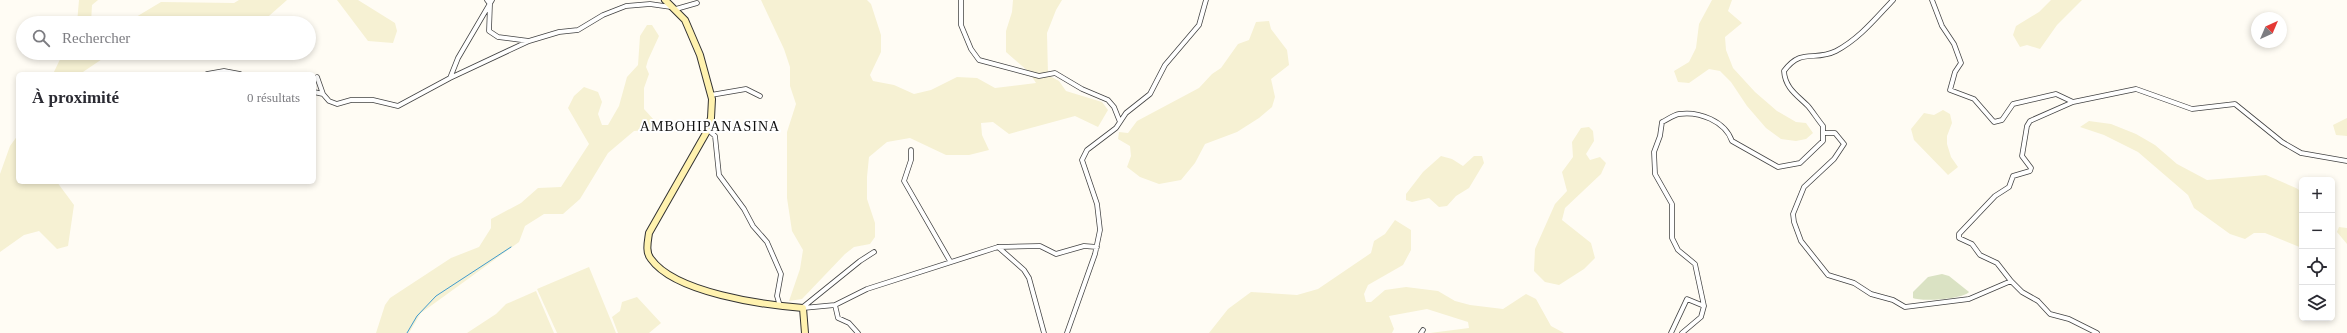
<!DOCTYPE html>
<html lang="fr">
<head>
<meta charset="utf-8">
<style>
  :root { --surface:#fff; --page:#f2f2f3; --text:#2b2b33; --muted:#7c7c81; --line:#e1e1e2 }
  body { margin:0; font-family:Georgia,serif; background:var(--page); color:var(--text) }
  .controls { position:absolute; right:12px; bottom:12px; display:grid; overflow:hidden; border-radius:6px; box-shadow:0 2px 6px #0003 }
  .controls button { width:36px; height:36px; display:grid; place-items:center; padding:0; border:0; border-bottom:1px solid var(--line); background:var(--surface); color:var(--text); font:20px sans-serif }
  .compass { position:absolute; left:2251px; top:12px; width:36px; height:36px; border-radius:50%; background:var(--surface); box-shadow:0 2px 6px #0003; rotate:44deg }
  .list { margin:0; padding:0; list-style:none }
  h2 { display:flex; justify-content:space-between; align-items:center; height:52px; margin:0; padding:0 16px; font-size:17px }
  h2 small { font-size:13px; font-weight:400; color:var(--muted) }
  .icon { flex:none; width:22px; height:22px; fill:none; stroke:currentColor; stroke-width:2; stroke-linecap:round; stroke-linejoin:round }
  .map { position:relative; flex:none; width:2347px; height:333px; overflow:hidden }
  .search { position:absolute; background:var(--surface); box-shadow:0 2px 6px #0003; left:16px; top:16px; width:300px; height:44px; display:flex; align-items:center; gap:10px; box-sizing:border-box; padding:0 14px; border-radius:22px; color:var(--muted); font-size:15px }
  .panel { position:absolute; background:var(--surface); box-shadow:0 2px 6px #0003; left:16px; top:72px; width:300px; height:112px; border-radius:6px }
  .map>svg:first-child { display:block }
  .farmland { fill:#f6f1d3 }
  .cemetery { fill:#dae2c3 }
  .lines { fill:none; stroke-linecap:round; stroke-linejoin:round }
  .stream { stroke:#3f9bce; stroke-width:1 }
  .street-casing { stroke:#434343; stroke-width:5.5 }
  .secondary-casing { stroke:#323232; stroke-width:8 }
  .street { stroke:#fff; stroke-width:4 }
  .secondary { stroke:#fff2af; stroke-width:6 }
  .labels { text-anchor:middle; stroke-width:4; stroke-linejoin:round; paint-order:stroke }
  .quarter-label { font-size:14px; letter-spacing:1px; fill:#101010; stroke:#fff }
</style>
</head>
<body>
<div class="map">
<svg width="2347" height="333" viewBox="0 0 2347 333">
  <rect width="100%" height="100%" fill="#fffcf4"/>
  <path class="farmland" d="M79,0h19l-6,5 -1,18h-14z
    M239,0h48l-26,23h-135l35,-21 73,1z
    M337,0h21l37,23 2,8 -4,12 -25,-2z
    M761,0h106l4,4 10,31v17l-11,23 3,6 21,4 20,9 17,-4 26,-13 20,1 18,10 41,-5 -7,-11 -23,-20v-21l6,-19 1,-12h49l-6,10 -9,23 1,42 11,6 7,10 36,11 6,8 -10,17 -23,-11 -66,18 -16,-12 -12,1 1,12 7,15 -20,5h-23l-36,-17 -23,4 -18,15 -2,20v22l8,24v14l-5,7 -16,3 -9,7 -43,45 -13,2 11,-32 3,-19 -11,-19 -5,-33v-66l9,-28 -6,-18v-19l-6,-18z
    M1712,0h20l-4,11 14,12 -17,14 1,13 7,18 22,24 22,19 19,11 10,1 7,10 -7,6 -10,2 -15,-2 -15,-11 -19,-22 -16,-24 -11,-11 -11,-2 -20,14 -11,-1 -4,-11 15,-9 7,-14 3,-24z
    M2051,0h31l-25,25 -17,24 -13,-4 -7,2 -7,-12 3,-9 23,-14z
    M1269,21l2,8 16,21 2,15 -18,14 4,18 -3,10 -13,11 -22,14 -32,12 -10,19 -14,17 -22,4 -19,-7 -13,-10 4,-11 -1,-10 -12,-7 1,-7 9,1 9,-12 62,-33 13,-14 9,-6 17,-24 11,-4 7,-18z
    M647,25h5l7,11 -11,24 -2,7 3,7 -5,14v21l10,11 -4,10 -16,1 -26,22 -28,46 -17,15h-19l-19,12 -6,16 -98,71 -12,20h-33l9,-28 5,-7 61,-40 28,-11 12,-19v-9l30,-16 17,-15 23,-1 28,-43 -21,-36 6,-12 10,-9 14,5 4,10 -4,12 4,11h6l11,-19 8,-29 11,-12 2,-29z
    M63,53h48l-31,21h-27z
    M1943,110l7,4 2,9 -5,13v8l4,13 7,10 -10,8 -34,-35 -3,-11 13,-16 10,2z
    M2347,118v18l-11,-1 -3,-10z
    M2089,121l22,3 25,10 19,11 22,19 30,16 59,-5 30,13 6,4v56l-37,-15h-11l-9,6 -15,-5 -36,-26 -6,-13 -50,-43 -34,-17 -24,-8z
    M1589,127l4,4 1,10 -8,13 4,6 10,-3 6,6 -5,11 -36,34 -3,12 29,23 4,15 -11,11 -25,16 -14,-3 -11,-11 1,-22 20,-45 12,-13 -5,-19 11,-15 -1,-15 9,-14z
    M18,135v47h39l17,23 -6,41 -11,3 -18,-18 -15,4 -24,17v-78l10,-28z
    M1441,156l11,3 11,7 11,-10h8l2,7 -15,25 -13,8 -9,10 -8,1 -10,-9 -17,4 -6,-2v-6l17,-22z
    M1395,220l16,10v20l-8,15 -35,20 -4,9 2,8h5l14,-12 21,-3 32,4 17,10 15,4 33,4 23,-15 10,5 15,27 13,7h-134l39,-5 -1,-6 -41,-13 -38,7 5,13 -2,4h-183l19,-24 23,-17 46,3 21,-6 53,-36 3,-12 11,-7z
    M2339,227l8,1v16l-10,-12z
    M589,267l27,66h-59l-20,-44z
    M536,291l18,42h-87l29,-19 10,-10z
    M637,297l24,26 -12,10h-31l-6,-16 8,-6 2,-9z"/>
  <path class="cemetery" d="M1942,274l7,2 20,16c-6,7 -47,10 -56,6v-6l15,-15z"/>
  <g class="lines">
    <path class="stream" d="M407,333l10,-17 19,-20 75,-49"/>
    <defs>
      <path id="street" d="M487,0l3,4 -1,27 9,6 31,4
        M961,0v25l10,24 8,11 60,16 16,-3 27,16 26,11 6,7 6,15
        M1932,0l10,26 12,18 7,19 -6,9 -5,18 24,9 20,23 8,-2 11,-16 43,-10 17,8 63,-13 56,20 43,-5 47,38 19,11 46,8
        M676,9l21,-6
        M207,74l17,-3 16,3
        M317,77l6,17 6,7 8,3 14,-4h22l25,6 52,-28 79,-37 30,-9 19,-2 25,-15 23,-9 24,-2 21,3
        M450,78l8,-20 34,-58
        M314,92l9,2
        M711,95l35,-6 14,7
        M2073,102l-43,19 -3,5 -5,30 9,12 -1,3 -17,5 -4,11 -14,9 -36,38v4l13,6 8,11 17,8 14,18 11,11 16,9 12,13 19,5 28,14
        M707,129l8,7 4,39 25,34 9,17 14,16 14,32 -4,22 3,10
        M1824,133h11l9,11 -10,15 -30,28 -11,27 1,8 7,19 27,34 26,8 17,11 22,6 12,7 64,-8 42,-18
        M911,150v10l-7,21 46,80
        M998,247l26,23 5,8 15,55
        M835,305l3,13 11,5 9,10
        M803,307l57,-46 14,-9
        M803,308l32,-3 32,-16 131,-42 42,-1 16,8 28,-8 13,1
        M1067,333l28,-79 5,-24 -3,-26 -15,-44 5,-10 29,-22 10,-15 24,-19 15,-29 34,-40 7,-25
        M1421,333l2,-3
        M1671,333l16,-34 17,7
        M1682,333l19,-16 3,-11 -9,-42 -17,-14 -6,-12v-34l-17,-30 -1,-22 6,-16 2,-14c5,-2 11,-7 17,-8 20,-3 46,7 53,27l46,26 22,-4 23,-22v-15c-5,-6 -10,-14 -15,-20 -11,-11 -23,-18 -24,-35 18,-24 30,-9 52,-20 23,-12 39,-32 57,-51"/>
      <path id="secondary" d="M665,0l20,20 15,35 12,44 -1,19 -5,15 -57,100c-1,8 -4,19 2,26 24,34 113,46 152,49l2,25"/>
    </defs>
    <use href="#street" class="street-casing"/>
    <use href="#secondary" class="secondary-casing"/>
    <use href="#street" class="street"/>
    <use href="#secondary" class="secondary"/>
  </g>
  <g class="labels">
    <g class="quarter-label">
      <text x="710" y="131">AMBOHIPANASINA</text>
    </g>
  </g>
</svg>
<div class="controls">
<button>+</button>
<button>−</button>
<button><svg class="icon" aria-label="locate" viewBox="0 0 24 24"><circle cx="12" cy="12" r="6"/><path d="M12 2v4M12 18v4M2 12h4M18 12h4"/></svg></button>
<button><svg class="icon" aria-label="layers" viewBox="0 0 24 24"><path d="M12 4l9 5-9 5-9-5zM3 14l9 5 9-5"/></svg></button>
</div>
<svg class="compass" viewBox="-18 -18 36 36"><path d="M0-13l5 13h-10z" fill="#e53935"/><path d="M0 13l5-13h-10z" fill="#7c7c81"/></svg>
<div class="search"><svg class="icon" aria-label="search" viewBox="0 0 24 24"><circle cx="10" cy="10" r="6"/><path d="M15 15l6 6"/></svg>Rechercher</div>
<section class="panel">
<h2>À proximité<small>0 résultats</small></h2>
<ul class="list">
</ul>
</section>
</div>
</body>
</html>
